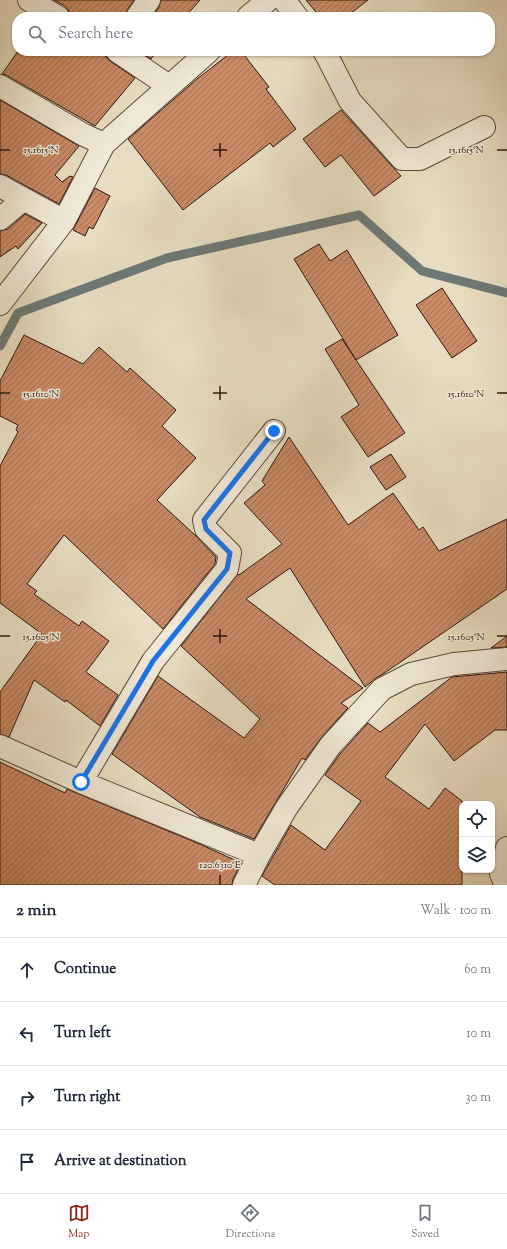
<!DOCTYPE html>
<html lang="en">
<head>
<meta charset="utf-8">
<style>
  :root { --surface:#fff; --page:#f6f6f7; --text:#1f2937; --muted:#747a83; --line:#e0e1e3; --accent:#8f2418 }
  body { margin:0; font-family:"Sorts Mill Goudy",serif; background:var(--page); color:var(--text) }
  .controls { position:absolute; right:12px; bottom:12px; display:grid; overflow:hidden; border-radius:8px; box-shadow:0 1px 3px #0004 }
  .controls button { width:36px; height:36px; display:grid; place-items:center; padding:0; border:0; border-bottom:1px solid var(--line); background:var(--surface); color:var(--text); font:20px sans-serif }
  .stop { position:absolute; width:12px; height:12px; margin:-9px; border:3px solid #1a73e8; border-radius:50%; background:#fff }
  .stop.end { background:#1a73e8; border-color:#fff; box-shadow:0 1px 4px #0008 }
  .list { margin:0; padding:0; list-style:none }
  h2 { display:flex; justify-content:space-between; align-items:center; height:52px; margin:0; padding:0 16px; font-size:17px }
  h2 small { font-size:13px; font-weight:400; color:var(--muted) }
  .list li { display:grid; grid-template-columns:26px 1fr auto; gap:12px; align-items:center; box-sizing:border-box; height:64px; padding:0 16px; border-top:1px solid var(--line) }
  .list b { display:block; font-size:15px; white-space:nowrap }
  .list em { font-size:13px; font-style:normal; color:var(--muted) }
  .icon { flex:none; width:22px; height:22px; fill:none; stroke:currentColor; stroke-width:2; stroke-linecap:round; stroke-linejoin:round }
  .map { position:relative; flex:none; width:507px; height:885px; overflow:hidden }
  .search { position:absolute; background:var(--surface); box-shadow:0 1px 3px #0004; left:12px; right:12px; top:12px; height:44px; display:flex; align-items:center; gap:10px; box-sizing:border-box; padding:0 14px; border-radius:16px; color:var(--muted); font-size:15px }
  .sheet { height:308px; background:var(--surface) }
  nav { display:flex; justify-content:space-around; align-items:center; box-sizing:border-box; height:56px; border-top:1px solid var(--line); background:var(--surface); font-size:11px; color:var(--muted) }
  nav a { display:grid; justify-items:center; gap:2px }
  nav .on { color:var(--accent) }
  .map>svg:first-child { display:block }
  .lines { fill:none; stroke-linecap:round; stroke-linejoin:round }
  .stream { stroke:#6e7976; stroke-width:9 }
  .building { fill:url(#building-hatch); stroke:#2c170d }
  .minor-casing { stroke:#5b483a; stroke-width:24 }
  .minor { stroke:#f0e9d7; stroke-width:22 }
  .route { stroke:#1a73e8; stroke-width:5 }
  .ticks { fill:none; stroke:#2c170d; stroke-width:1.5 }
  .ticks-label { font-size:10px; text-anchor:middle; fill:#2c170d; stroke:#f0e9d7; stroke-width:3; stroke-linejoin:round; paint-order:stroke }
</style>
</head>
<body>
<div class="map">
<svg width="507" height="885" viewBox="0 0 507 885">
  <defs>
    <pattern id="building-hatch" width="6" height="6" patternUnits="userSpaceOnUse"><rect width="6" height="6" fill="#c98a65"/><path d="M-1 1l2-2M0 6l6-6M5 7l2-2" fill="none" stroke="#a37052"/></pattern>
  </defs>
  <rect width="100%" height="100%" fill="#e8ddc2"/>
  <filter id="stains"><feTurbulence type="fractalNoise" baseFrequency=".005" numOctaves="4"/><feColorMatrix values="0 0 0 0 .2 0 0 0 0 .09 0 0 0 0 .02 0 0 0 .5 -.17"/></filter>
  <radialGradient id="worn" r=".72"><stop offset=".6" stop-color="#630" stop-opacity="0"/><stop offset="1" stop-color="#630" stop-opacity=".3"/></radialGradient>
  <g class="lines">
    <path class="stream" d="M0,346l18,-33 149,-55 192,-43 63,56 85,22"/>
  </g>
  <path class="building" d="M54,0h80l-7,10 -2,7h-53l-2,-1 -1,-5 -4,-5z
    M161,0h39l-15,17h-33l7,-10z
    M306,0h62l-22,17h-26z
    M18,51h87l1,6 4,4 25,17 -40,48 -89,-51 -4,-1z
    M139,51h18l-6,8z
    M233,51h8l28,36 -3,2 30,40 -23,18 -3,-4 -87,67 -55,-71 69,-60z
    M0,100l79,46 -24,29 7,7 8,-6 3,1 -14,27 -53,-29 -6,-1z
    M341,110l60,66 -27,20 -33,-41 -16,12 -22,-28z
    M95,188l15,8 -17,33 -4,-2 -4,9 -12,-6z
    M25,214l17,9 -24,26 -2,-3 -16,11v-26l8,-2z
    M319,244l11,17 17,-11 51,85 -42,25 -62,-101z
    M442,288l35,53 -25,17 -36,-53z
    M24,335l59,29 16,-17 28,25 3,-4 46,42 -14,16 34,32 -39,42 39,36 20,21 -1,7 -52,65 -99,-94 -37,49 10,7 -3,3 45,32 3,-5 27,20 -23,31 32,23 -18,31 -34,-26 -1,2 -31,-22 -25,57 -9,-3v-42l42,-58 -42,-31v-137l18,-34 -2,-2 2,-5 -18,-9v-35z
    M342,339l63,94 -37,24 -27,-40 18,-12 -34,-56z
    M289,437l59,88 45,-32 26,37 4,-3 16,24 68,-32v70l-124,85 -7,4 -11,9 -75,-119 -44,31 117,89 -22,15 7,5 -27,30 -16,22 -3,-2 -48,81 -54,-22 -88,-63 46,-78 86,62 16,-19 -79,-73 57,-72 1,1 43,-31 -38,-41 21,-18 -3,-4z
    M391,454l15,23 -20,13 -16,-23z
    M507,636v11l-16,1z
    M507,672v58h-12l-41,31 -29,-37 -40,53 44,32 16,-21 17,13v84h-187l-13,-9 29,-51 34,25 36,-49 -36,-26 15,-21 28,-31 12,9 72,-55z
    M0,762l65,31 2,-4 135,56 39,18 -8,16 -1,6h-232z"/>
  <g class="lines">
    <defs>
      <path id="minor" d="M29,0l29,17
        M284,0l13,17
        M137,17l12,-17
        M248,17l20,-17
        M117,51l52,35
        M324,51l3,5 23,45 52,58h18l64,-32
        M0,86l84,49 20,9 105,-93
        M0,186l64,35
        M0,219l24,-20
        M0,304l64,-83 40,-77
        M0,746l81,36 178,73
        M81,782l72,-121 74,-92 3,-16 -24,-24 -2,-9 70,-89
        M244,885l15,-30 28,-48 43,-61 52,-57 29,-15 43,-10 53,-5
        M506,885l-5,-11 6,-26"/>
    </defs>
    <use href="#minor" class="minor-casing"/>
    <use href="#minor" class="minor"/>
  </g>
  <g class="lines">
    <path class="route" d="M81,782l72,-121 74,-92 3,-16 -24,-24 -2,-9 70,-89"/>
  </g>
  <path class="ticks" d="M220,143v14M0,150h10M213,150h14M497,150h10M220,386v14M0,393h10M213,393h14M497,393h10M220,629v14M0,636h10M213,636h14M497,636h10M220,875v10"/>
  <g class="ticks-label">
    <text x="41" y="153">15.1615°N</text>
    <text x="466" y="153">15.1615°N</text>
    <text x="41" y="397">15.1610°N</text>
    <text x="466" y="397">15.1610°N</text>
    <text x="41" y="640">15.1605°N</text>
    <text x="466" y="640">15.1605°N</text>
    <text x="220" y="868">120.6310°E</text>
  </g>
  <rect width="100%" height="100%" filter="url(#stains)"/>
  <rect width="100%" height="100%" fill="url(#worn)"/>
</svg>
<div class="controls">
<button><svg class="icon" aria-label="locate" viewBox="0 0 24 24"><circle cx="12" cy="12" r="6"/><path d="M12 2v4M12 18v4M2 12h4M18 12h4"/></svg></button>
<button><svg class="icon" aria-label="layers" viewBox="0 0 24 24"><path d="M12 4l9 5-9 5-9-5zM3 14l9 5 9-5"/></svg></button>
</div>
<div class="stop" style="left:81px;top:782px"></div>
<div class="stop end" style="left:274px;top:431px"></div>
<div class="search"><svg class="icon" aria-label="search" viewBox="0 0 24 24"><circle cx="10" cy="10" r="6"/><path d="M15 15l6 6"/></svg>Search here</div>
</div>
<section class="sheet">
<h2>2 min<small>Walk · 100 m</small></h2>
<ul class="list">
<li><svg class="icon" aria-label="ahead" viewBox="0 0 24 24"><path d="M12 20V5M6 11l6-6 6 6"/></svg><div><b>Continue</b></div><em>60 m</em></li>
<li><svg class="icon" aria-label="left" viewBox="0 0 24 24"><path d="M17 20v-9H6M10 6l-5 5 5 5"/></svg><div><b>Turn left</b></div><em>10 m</em></li>
<li><svg class="icon" aria-label="right" viewBox="0 0 24 24"><path d="M7 20v-9h11M14 6l5 5-5 5"/></svg><div><b>Turn right</b></div><em>30 m</em></li>
<li><svg class="icon" aria-label="arrive" viewBox="0 0 24 24"><path d="M6 21V4h12l-3 4 3 4H6"/></svg><div><b>Arrive at destination</b></div></li>
</ul>
</section>
<nav>
<a class="on"><svg class="icon" aria-label="map" viewBox="0 0 24 24"><path d="M3 6l6-2 6 2 6-2v14l-6 2-6-2-6 2zM9 4v14M15 6v14"/></svg>Map</a>
<a><svg class="icon" aria-label="directions" viewBox="0 0 24 24"><path d="M12 3l9 9-9 9-9-9zM9 14v-3h6M13 9l2 2-2 2"/></svg>Directions</a>
<a><svg class="icon" aria-label="saved" viewBox="0 0 24 24"><path d="M7 4h10v16l-5-4-5 4z"/></svg>Saved</a>
</nav>
</body>
</html>
